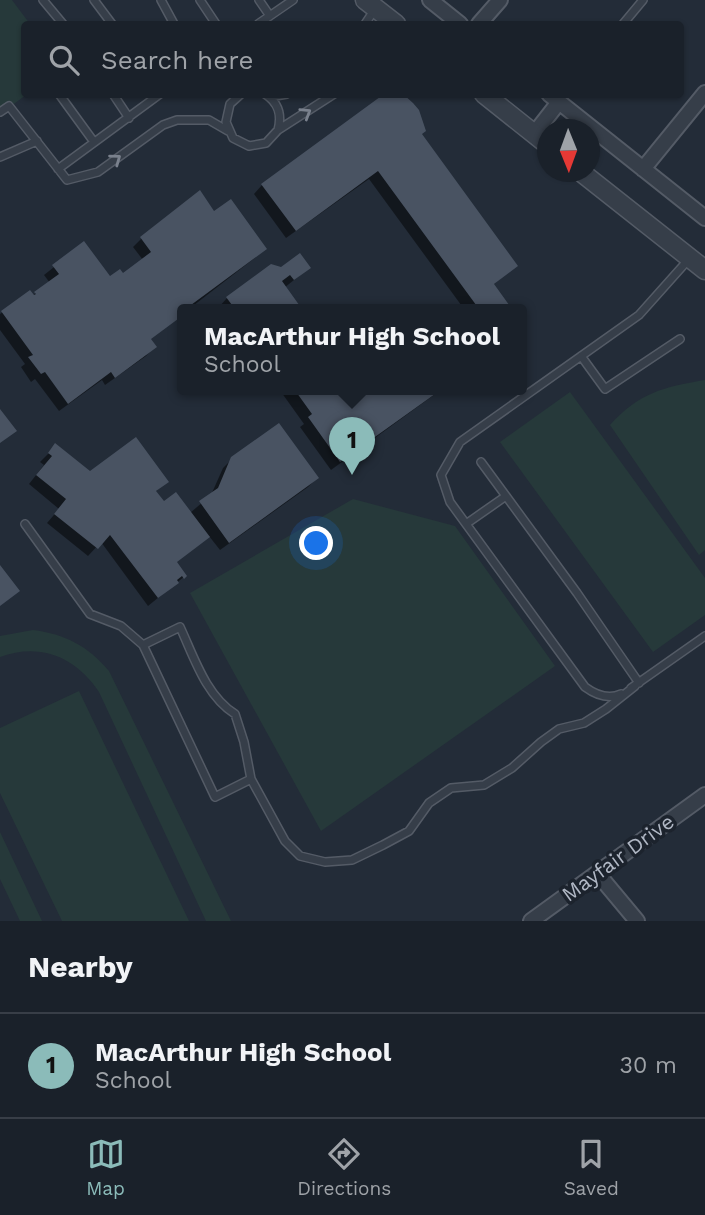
<!DOCTYPE html>
<html lang="en">
<head>
<meta charset="utf-8">
<style>
  :root { --surface:#1a212a; --page:#272e36; --text:#f1f3f6; --muted:#9fa3a8; --line:#383e47; --accent:#8bbbb9 }
  body { margin:0; font-family:"Work Sans",sans-serif; background:var(--page); color:var(--text) }
  .compass { position:absolute; left:537px; top:119px; width:63px; height:63px; border-radius:50%; background:var(--surface); box-shadow:0 2px 5px #0004; rotate:179deg }
  .you { position:absolute; left:317px; top:544px; width:24px; height:24px; margin:-18px; border:5px solid #fff; border-radius:50%; background:#1a73e8; box-shadow:0 0 0 10px #1a73e833 }
  .badge { display:grid; place-items:center; width:46px; height:46px; border-radius:50%; background:var(--accent); color:#111; font-size:23px; font-weight:700 }
  .pin { position:absolute; translate:-50% -58px; filter:drop-shadow(0 2px 4px #0008) }
  .pin::after { content:''; position:absolute; top:37px; width:24px; height:21px; background:inherit; clip-path:polygon(0 0,100% 0,50% 100%) }
  .popup { position:absolute; left:177px; top:304px; width:350px; height:91px; box-sizing:border-box; display:grid; place-content:center; border-radius:7px; background:var(--surface); filter:drop-shadow(0 2px 5px #0005); font-size:23px; white-space:nowrap; color:var(--muted) }
  .popup b { font-size:26px; color:var(--text) }
  .popup::after { content:''; position:absolute; left:50%; top:100%; margin-left:-14px; border:14px solid transparent; border-top-color:var(--surface) }
  .list { margin:0; padding:0; list-style:none }
  h2 { display:flex; justify-content:space-between; align-items:center; height:91px; margin:0; padding:0 28px; font-size:30px }
  h2 small { font-size:23px; font-weight:400; color:var(--muted) }
  .list li { display:grid; grid-template-columns:46px 1fr auto; gap:21px; align-items:center; box-sizing:border-box; height:105px; padding:0 28px; border-top:2px solid var(--line) }
  .list b { display:block; font-size:26px; white-space:nowrap }
  .list p { margin:0; font-size:23px; white-space:nowrap; color:var(--muted) }
  .list em { font-size:23px; font-style:normal; color:var(--muted) }
  .icon { flex:none; width:38px; height:38px; fill:none; stroke:currentColor; stroke-width:2; stroke-linecap:round; stroke-linejoin:round }
  .map { position:relative; flex:none; width:705px; height:921px; overflow:hidden }
  .search { position:absolute; background:var(--surface); box-shadow:0 2px 5px #0004; left:21px; right:21px; top:21px; height:77px; display:flex; align-items:center; gap:18px; box-sizing:border-box; padding:0 24px; border-radius:7px; color:var(--muted); font-size:26px }
  .sheet { height:196px; background:var(--surface) }
  nav { display:flex; justify-content:space-around; align-items:center; box-sizing:border-box; height:98px; border-top:2px solid var(--line); background:var(--surface); font-size:19px; color:var(--muted) }
  nav a { display:grid; justify-items:center; gap:4px }
  nav .on { color:var(--accent) }
  .map>svg:first-child { display:block }
  .green { fill:#26393a }
  .shadow { fill:#0007 }
  .building { fill:#495362 }
  .lines { fill:none; stroke-linecap:round; stroke-linejoin:round }
  .service-casing { stroke:#545b66; stroke-width:10 }
  .minor-casing { stroke:#545b66; stroke-width:18 }
  .tertiary-casing { stroke:#545b66; stroke-width:21 }
  .service { stroke:#363e49; stroke-width:7 }
  .minor { stroke:#363e49; stroke-width:14 }
  .tertiary { stroke:#363e49; stroke-width:18 }
  .oneway { stroke:#7a818d }
  .labels { text-anchor:middle; stroke-width:7; stroke-linejoin:round; paint-order:stroke }
  .street-label { font-size:21px; fill:#b1b8c5; stroke:#1c232d }
</style>
</head>
<body>
<div class="map">
<svg width="705" height="921" viewBox="0 0 705 921">
  <rect width="100%" height="100%" fill="#232c38"/>
  <path class="green" d="M0,0h12l18,24h-6v70l2,1 -26,19z
    M705,380v170l-6,5 -89,-130c29,-32 53,-38 95,-45z
    M570,392l135,186v37l-52,37 -153,-210z
    M353,499l102,27 100,140 -234,165 -131,-238z
    M33,630c32,4 55,16 76,41l122,250h-25l-107,-229c-23,-35 -59,-50 -99,-35v-21z
    M79,691l110,230h-127l-62,-128v-65z
    M0,832l42,89h-22l-20,-42z"/>
  <path class="shadow" d="M420,135l95,131 -22,19 17,24h-46l-95,-130 -83,59 -32,-44 8,-9z
    M214,213l42,44 -67,52h-7v5l-33,26 5,7 -8,9 -41,29 -3,-5 -43,31 -24,-32 -4,3 -10,-15 4,-3 -25,-34v-16l30,-22 2,4 18,-13 -6,-8 39,-31 26,35 13,-4 21,-15 -10,-13 9,-9z
    M309,268l-25,20 16,21h-80l-1,-2 8,-9 54,-29z
    M279,389h163l-111,81 -31,-43 4,-3z
    M56,446l34,27 76,9 -11,10 8,11 27,10 21,-18 12,-27 10,-10 84,20 -9,9 -88,63 -11,-14 -34,27 10,13 -37,30 -47,-64 -13,14 -41,-33 12,-14 -30,-25 15,-19 -4,-3z"/>
  <path class="building" d="M384,94h19l10,9 6,7 7,21 -4,3 96,132 -24,18 18,25h-33l-101,-138 -82,60 -35,-47z
    M200,190l14,21 17,-12 36,50 -76,56 3,4h-12v7l-31,23 6,8 -42,31 -4,-6 -43,32 -23,-32 -4,2 -13,-17 5,-2 -32,-44 29,-21 4,5 2,-1 -2,-2 25,-18 -7,-9 32,-24 26,35 10,-7 3,4 28,-21 -11,-15z
    M300,253l11,15 -17,12 -4,-5 -8,6 20,28h-67l-9,-12 45,-33 10,3z
    M294,389h148l-102,73 -32,-45 4,-3z
    M0,409l17,22 -17,12z
    M279,423l40,55 -90,65 -30,-42 19,-13 13,-31z
    M136,437l33,45 -13,9 8,10 12,-9 34,45 -33,25 10,14 -3,3 -2,-3 -5,4 2,3 -21,15 -48,-63 -12,14 -44,-35 12,-15 -30,-24 16,-19 -4,-3 7,-10 35,28z
    M0,565l20,26 -20,15z"/>
  <g class="lines">
    <defs>
      <path id="service" d="M43,0l20,24
        M94,0l18,24
        M161,0l13,24
        M200,0l16,24
        M259,0l11,16
        M258,24l35,-24
        M365,24l10,-15
        M623,24l20,-24
        M59,94l35,48
        M113,94l16,24
        M241,94l-11,10 -4,18 7,16 16,8 17,-3 12,-13 56,-36
        M265,94c14,9 17,21 13,36
        M270,97l17,-3
        M0,112l9,-6 58,74 31,-8 65,-47 14,-5h32l19,11
        M0,157l37,-16
        M58,169l102,-75
        M581,356l24,33 75,-50
        M481,462l25,34
        M25,524l65,90 31,12 22,19
        M466,524l40,-28 71,97 62,90
        M631,688l74,-52
        M621,694c-13,6 -25,1 -36,-7l-135,-185 -9,-27 19,-33 179,-127 50,-56
        M251,779l-36,18 -72,-152 37,-18c14,30 26,69 55,87l9,28 7,37 34,62 15,15 25,6 27,-2 31,-15 26,-14 20,-28 22,-15 33,-3 28,-17 29,-26 18,-13 25,-6 22,-14 29,-23"/>
      <path id="minor" d="M430,0l30,24
        M479,24l21,-24
        M549,94l156,124
        M534,134l25,-32
        M643,169l62,-76
        M597,873l40,48
        M531,921l174,-126"/>
      <path id="tertiary" d="M365,0l31,24
        M484,94l64,51
        M581,172l124,98"/>
    </defs>
    <use href="#service" class="service-casing"/>
    <use href="#minor" class="minor-casing"/>
    <use href="#tertiary" class="tertiary-casing"/>
    <use href="#service" class="service"/>
    <use href="#minor" class="minor"/>
    <use href="#tertiary" class="tertiary"/>
  </g>
  <defs><path id="oneway-chevron" d="M-2-3.5L2.5 0L-2 3.5" fill="none" stroke-width="1.6" stroke-linecap="round" stroke-linejoin="round" transform="scale(1.75)"/></defs>
  <g class="oneway">
    <use href="#oneway-chevron" transform="translate(306 113) rotate(-32)"/>
    <use href="#oneway-chevron" transform="translate(116 159) rotate(-36)"/>
  </g>
  <g class="labels">
    <g class="street-label">
      <text transform="translate(618 858) rotate(-36)" y="7">Mayfair Drive</text>
    </g>
  </g>
</svg>
<svg class="compass" viewBox="-18 -18 36 36"><path d="M0-13l5 13h-10z" fill="#e53935"/><path d="M0 13l5-13h-10z" fill="#9fa3a8"/></svg>
<div class="you"></div>
<div class="pin badge" style="left:352px;top:475px">1</div>
<div class="popup"><b>MacArthur High School</b>School</div>
<div class="search"><svg class="icon" aria-label="search" viewBox="0 0 24 24"><circle cx="10" cy="10" r="6"/><path d="M15 15l6 6"/></svg>Search here</div>
</div>
<section class="sheet">
<h2>Nearby<small></small></h2>
<ul class="list">
<li><span class="badge">1</span><div><b>MacArthur High School</b><p>School</p></div><em>30 m</em></li>
</ul>
</section>
<nav>
<a class="on"><svg class="icon" aria-label="map" viewBox="0 0 24 24"><path d="M3 6l6-2 6 2 6-2v14l-6 2-6-2-6 2zM9 4v14M15 6v14"/></svg>Map</a>
<a><svg class="icon" aria-label="directions" viewBox="0 0 24 24"><path d="M12 3l9 9-9 9-9-9zM9 14v-3h6M13 9l2 2-2 2"/></svg>Directions</a>
<a><svg class="icon" aria-label="saved" viewBox="0 0 24 24"><path d="M7 4h10v16l-5-4-5 4z"/></svg>Saved</a>
</nav>
</body>
</html>
